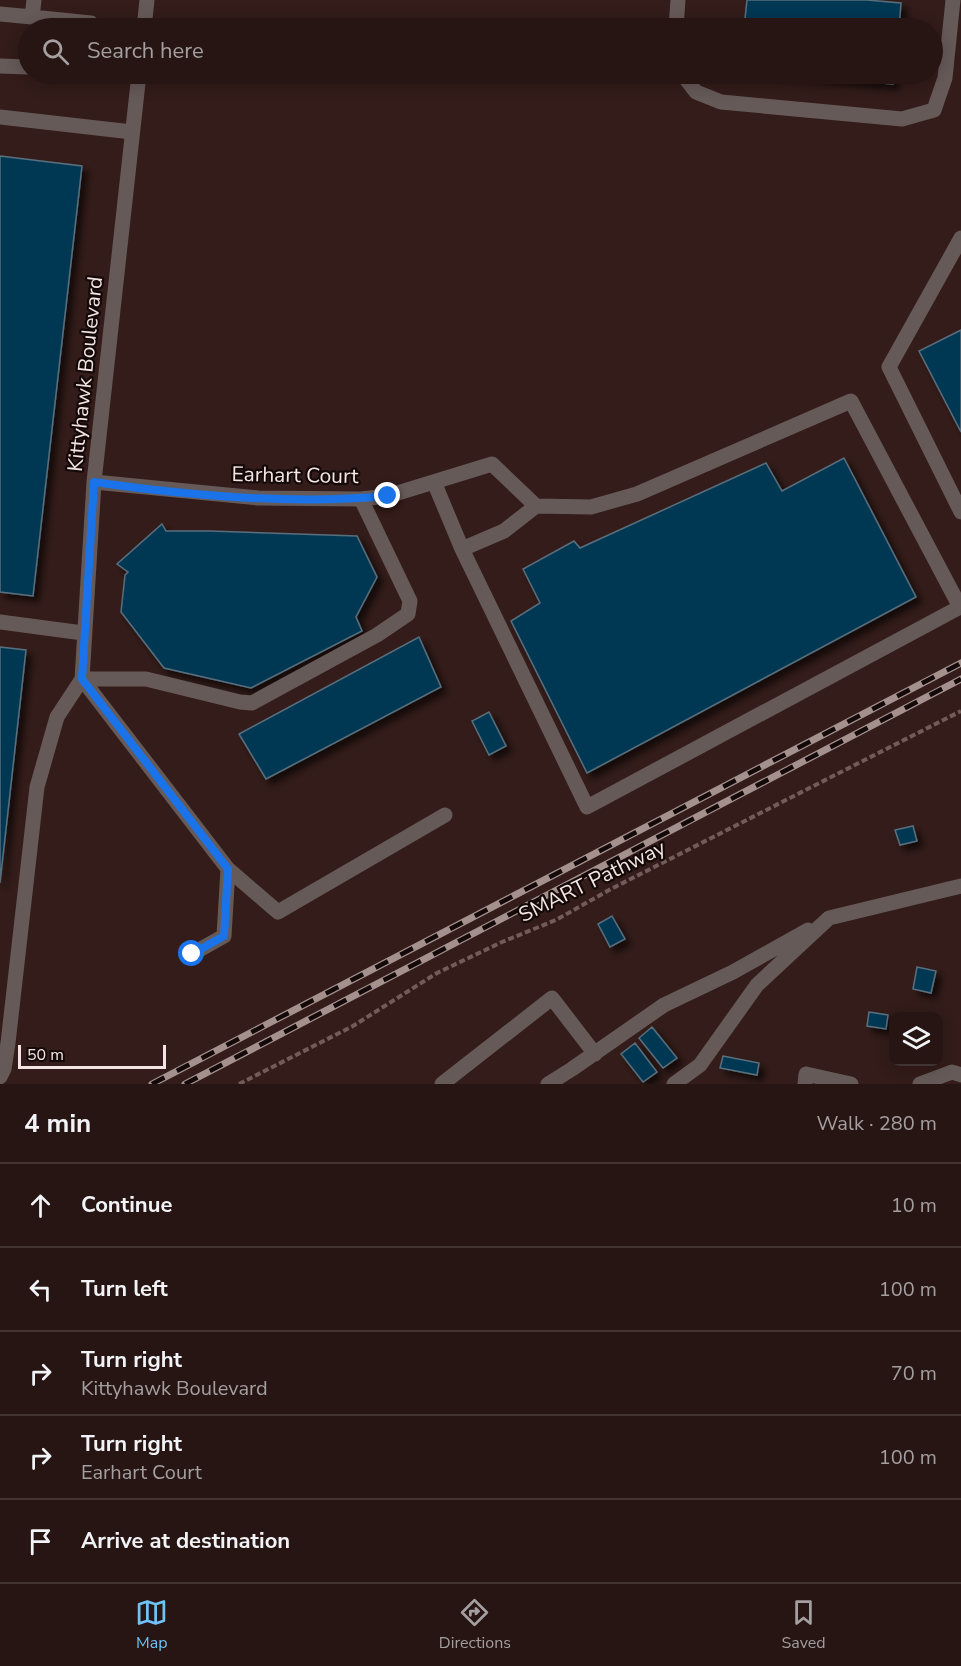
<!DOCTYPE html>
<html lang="en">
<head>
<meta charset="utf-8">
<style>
  :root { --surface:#261513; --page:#322221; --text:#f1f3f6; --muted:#a49fa0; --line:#423433; --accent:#6fc2f4 }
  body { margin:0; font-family:"Nunito Sans",sans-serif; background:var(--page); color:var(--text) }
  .controls { position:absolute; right:18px; bottom:18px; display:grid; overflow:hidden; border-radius:12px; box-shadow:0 3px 15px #0003 }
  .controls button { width:54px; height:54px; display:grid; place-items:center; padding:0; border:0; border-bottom:2px solid var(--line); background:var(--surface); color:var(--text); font:30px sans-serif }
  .scale { position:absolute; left:18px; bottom:15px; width:148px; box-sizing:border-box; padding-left:6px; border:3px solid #f5e5e2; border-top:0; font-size:16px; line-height:21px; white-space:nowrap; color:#f5e5e2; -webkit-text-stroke:4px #130908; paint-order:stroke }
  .stop { position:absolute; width:18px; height:18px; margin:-14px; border:4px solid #1a73e8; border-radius:50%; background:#fff }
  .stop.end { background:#1a73e8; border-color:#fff; box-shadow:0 2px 6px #0008 }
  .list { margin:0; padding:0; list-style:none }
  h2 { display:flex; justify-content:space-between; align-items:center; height:78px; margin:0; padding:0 24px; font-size:26px }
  h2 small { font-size:20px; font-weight:400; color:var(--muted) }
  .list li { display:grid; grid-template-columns:39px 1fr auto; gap:18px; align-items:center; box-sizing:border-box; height:84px; padding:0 24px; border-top:2px solid var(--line) }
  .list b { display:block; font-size:22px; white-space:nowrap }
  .list p { margin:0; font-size:20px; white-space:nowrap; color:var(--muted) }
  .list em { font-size:20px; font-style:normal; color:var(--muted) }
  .icon { flex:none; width:33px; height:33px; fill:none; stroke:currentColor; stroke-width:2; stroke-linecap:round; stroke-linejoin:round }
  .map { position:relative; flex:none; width:961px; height:1084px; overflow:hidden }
  .search { position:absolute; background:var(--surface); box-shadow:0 3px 15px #0003; left:18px; right:18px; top:18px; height:66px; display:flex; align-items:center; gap:15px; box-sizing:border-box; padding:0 21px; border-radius:33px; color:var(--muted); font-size:22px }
  .sheet { height:498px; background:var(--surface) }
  nav { display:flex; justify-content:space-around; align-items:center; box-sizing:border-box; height:84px; border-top:2px solid var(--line); background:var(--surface); font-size:16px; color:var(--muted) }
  nav a { display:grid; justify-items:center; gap:3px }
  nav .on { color:var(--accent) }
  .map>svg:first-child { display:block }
  .building { fill:#063952; stroke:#586f7e; stroke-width:1.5; filter:url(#shadow) }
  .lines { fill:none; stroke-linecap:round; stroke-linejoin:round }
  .path { stroke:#715c59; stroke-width:4; stroke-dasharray:6 3; stroke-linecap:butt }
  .minor { stroke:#665a58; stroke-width:15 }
  .rail-casing { stroke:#a4918e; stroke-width:7 }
  .rail { stroke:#130908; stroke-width:4.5; stroke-dasharray:14; stroke-linecap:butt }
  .route { stroke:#1a73e8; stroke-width:8 }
  .labels { text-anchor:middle; stroke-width:4.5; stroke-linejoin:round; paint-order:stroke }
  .street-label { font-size:21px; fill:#f5e5e2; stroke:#130908 }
</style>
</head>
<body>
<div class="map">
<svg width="961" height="1084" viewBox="0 0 961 1084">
  <defs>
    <filter id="shadow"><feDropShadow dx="5.5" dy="5.5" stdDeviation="3" flood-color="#0009"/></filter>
  </defs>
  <rect width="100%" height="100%" fill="#331c19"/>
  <path class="building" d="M747,0h120l34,3 -2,25h-155z
    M775,74h119l-1,10z
    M0,156l82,10 -49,430 -33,-4z
    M961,330v102l-42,-81z
    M844,458l72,139 -329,176 -76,-152 29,-18 -17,-34 51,-28 6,7 186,-85 16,28z
    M162,524l4,7h44l147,5 20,41 -21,40 6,14 -111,57 -87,-20 -43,-56 4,-37 3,-3 -11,-8z
    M419,637l22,50 -175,92 -27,-45z
    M0,647l26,3 -26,233z
    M489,712l17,34 -17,9 -17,-34z
    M913,826l4,15 -17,4 -5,-15z
    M612,916l13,23 -15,8 -12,-23z
    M917,967l19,4 -5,22 -18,-4z
    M869,1012l19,3 -2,14 -19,-3z
    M652,1027l25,31 -14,10 -24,-30z
    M635,1043l22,29 -14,10 -22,-28z
    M723,1056l36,7 -2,12 -37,-7z"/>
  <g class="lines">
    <path class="path" d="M239,1084l114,-58 84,-53 65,-31 54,-22 55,-31 350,-178"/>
    <path class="minor" d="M34,0l-2,17 59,6
      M0,14l32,3
      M144,28l3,-28
      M676,28l2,-28
      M0,66l28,1
      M682,74l14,18 25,10 181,17 32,-9 11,-32 8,-78
      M0,117l132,15
      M961,238l-72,129 72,145
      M94,482l164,16 103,1 27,-3 104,-32 44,42 55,1 46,-13 214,-93 109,206 -373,200 -125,-258 42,-18 32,-25
      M434,482l28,67
      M0,622l83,11
      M82,679l12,-197 45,-408
      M82,679h64l94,23 12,1 125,-68 31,-21 2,-13 -49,-102
      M82,679l146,190 -4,67 -32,18
      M228,869l50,43 167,-97
      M0,1077l4,-8 4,-26 29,-256 20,-70 25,-38
      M442,1084l110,-86 43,56
      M548,1084l24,-15 92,-64 69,-33 75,-42
      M674,1084l26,-19 57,-80 72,-67 132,-32
      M805,1084l1,-10 45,10
      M920,1084l32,-12 9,3"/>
    <defs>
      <path id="rail" d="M152,1084l809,-421
        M185,1084l776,-405"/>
    </defs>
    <use href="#rail" class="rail-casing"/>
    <use href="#rail" class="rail"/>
  </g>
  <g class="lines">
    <path class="route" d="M192,954l32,-18 4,-67 -146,-190 12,-197c96,14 197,23 294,14"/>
  </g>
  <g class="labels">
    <g class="street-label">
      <text transform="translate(85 374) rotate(-84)" y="7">Kittyhawk Boulevard</text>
      <text transform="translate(295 475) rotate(1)" y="7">Earhart Court</text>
      <text transform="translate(592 881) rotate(-26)" y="7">SMART Pathway</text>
    </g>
  </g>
</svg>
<div class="controls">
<button><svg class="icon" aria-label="layers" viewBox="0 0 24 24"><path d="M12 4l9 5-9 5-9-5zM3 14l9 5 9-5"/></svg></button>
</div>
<div class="scale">50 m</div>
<div class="stop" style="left:192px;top:954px"></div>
<div class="stop end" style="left:388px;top:496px"></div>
<div class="search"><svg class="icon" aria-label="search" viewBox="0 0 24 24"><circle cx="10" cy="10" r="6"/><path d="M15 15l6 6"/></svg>Search here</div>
</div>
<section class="sheet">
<h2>4 min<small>Walk · 280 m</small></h2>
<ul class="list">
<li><svg class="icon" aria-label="ahead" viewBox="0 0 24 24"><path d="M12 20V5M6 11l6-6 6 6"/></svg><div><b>Continue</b></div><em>10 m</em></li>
<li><svg class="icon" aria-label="left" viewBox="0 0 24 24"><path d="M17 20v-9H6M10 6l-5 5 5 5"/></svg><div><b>Turn left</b></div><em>100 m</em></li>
<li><svg class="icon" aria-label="right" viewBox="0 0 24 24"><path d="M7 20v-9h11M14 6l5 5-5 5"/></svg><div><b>Turn right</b><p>Kittyhawk Boulevard</p></div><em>70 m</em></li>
<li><svg class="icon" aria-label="right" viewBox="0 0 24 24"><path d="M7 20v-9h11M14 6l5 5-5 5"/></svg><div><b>Turn right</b><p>Earhart Court</p></div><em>100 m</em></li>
<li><svg class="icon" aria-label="arrive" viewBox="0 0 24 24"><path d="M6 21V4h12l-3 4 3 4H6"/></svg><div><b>Arrive at destination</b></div></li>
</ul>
</section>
<nav>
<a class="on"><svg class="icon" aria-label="map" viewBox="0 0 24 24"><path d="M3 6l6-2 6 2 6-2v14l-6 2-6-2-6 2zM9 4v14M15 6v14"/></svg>Map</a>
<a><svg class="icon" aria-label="directions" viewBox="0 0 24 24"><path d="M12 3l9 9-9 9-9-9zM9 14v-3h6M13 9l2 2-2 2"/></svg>Directions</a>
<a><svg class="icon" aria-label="saved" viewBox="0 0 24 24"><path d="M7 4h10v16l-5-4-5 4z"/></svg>Saved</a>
</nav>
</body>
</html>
